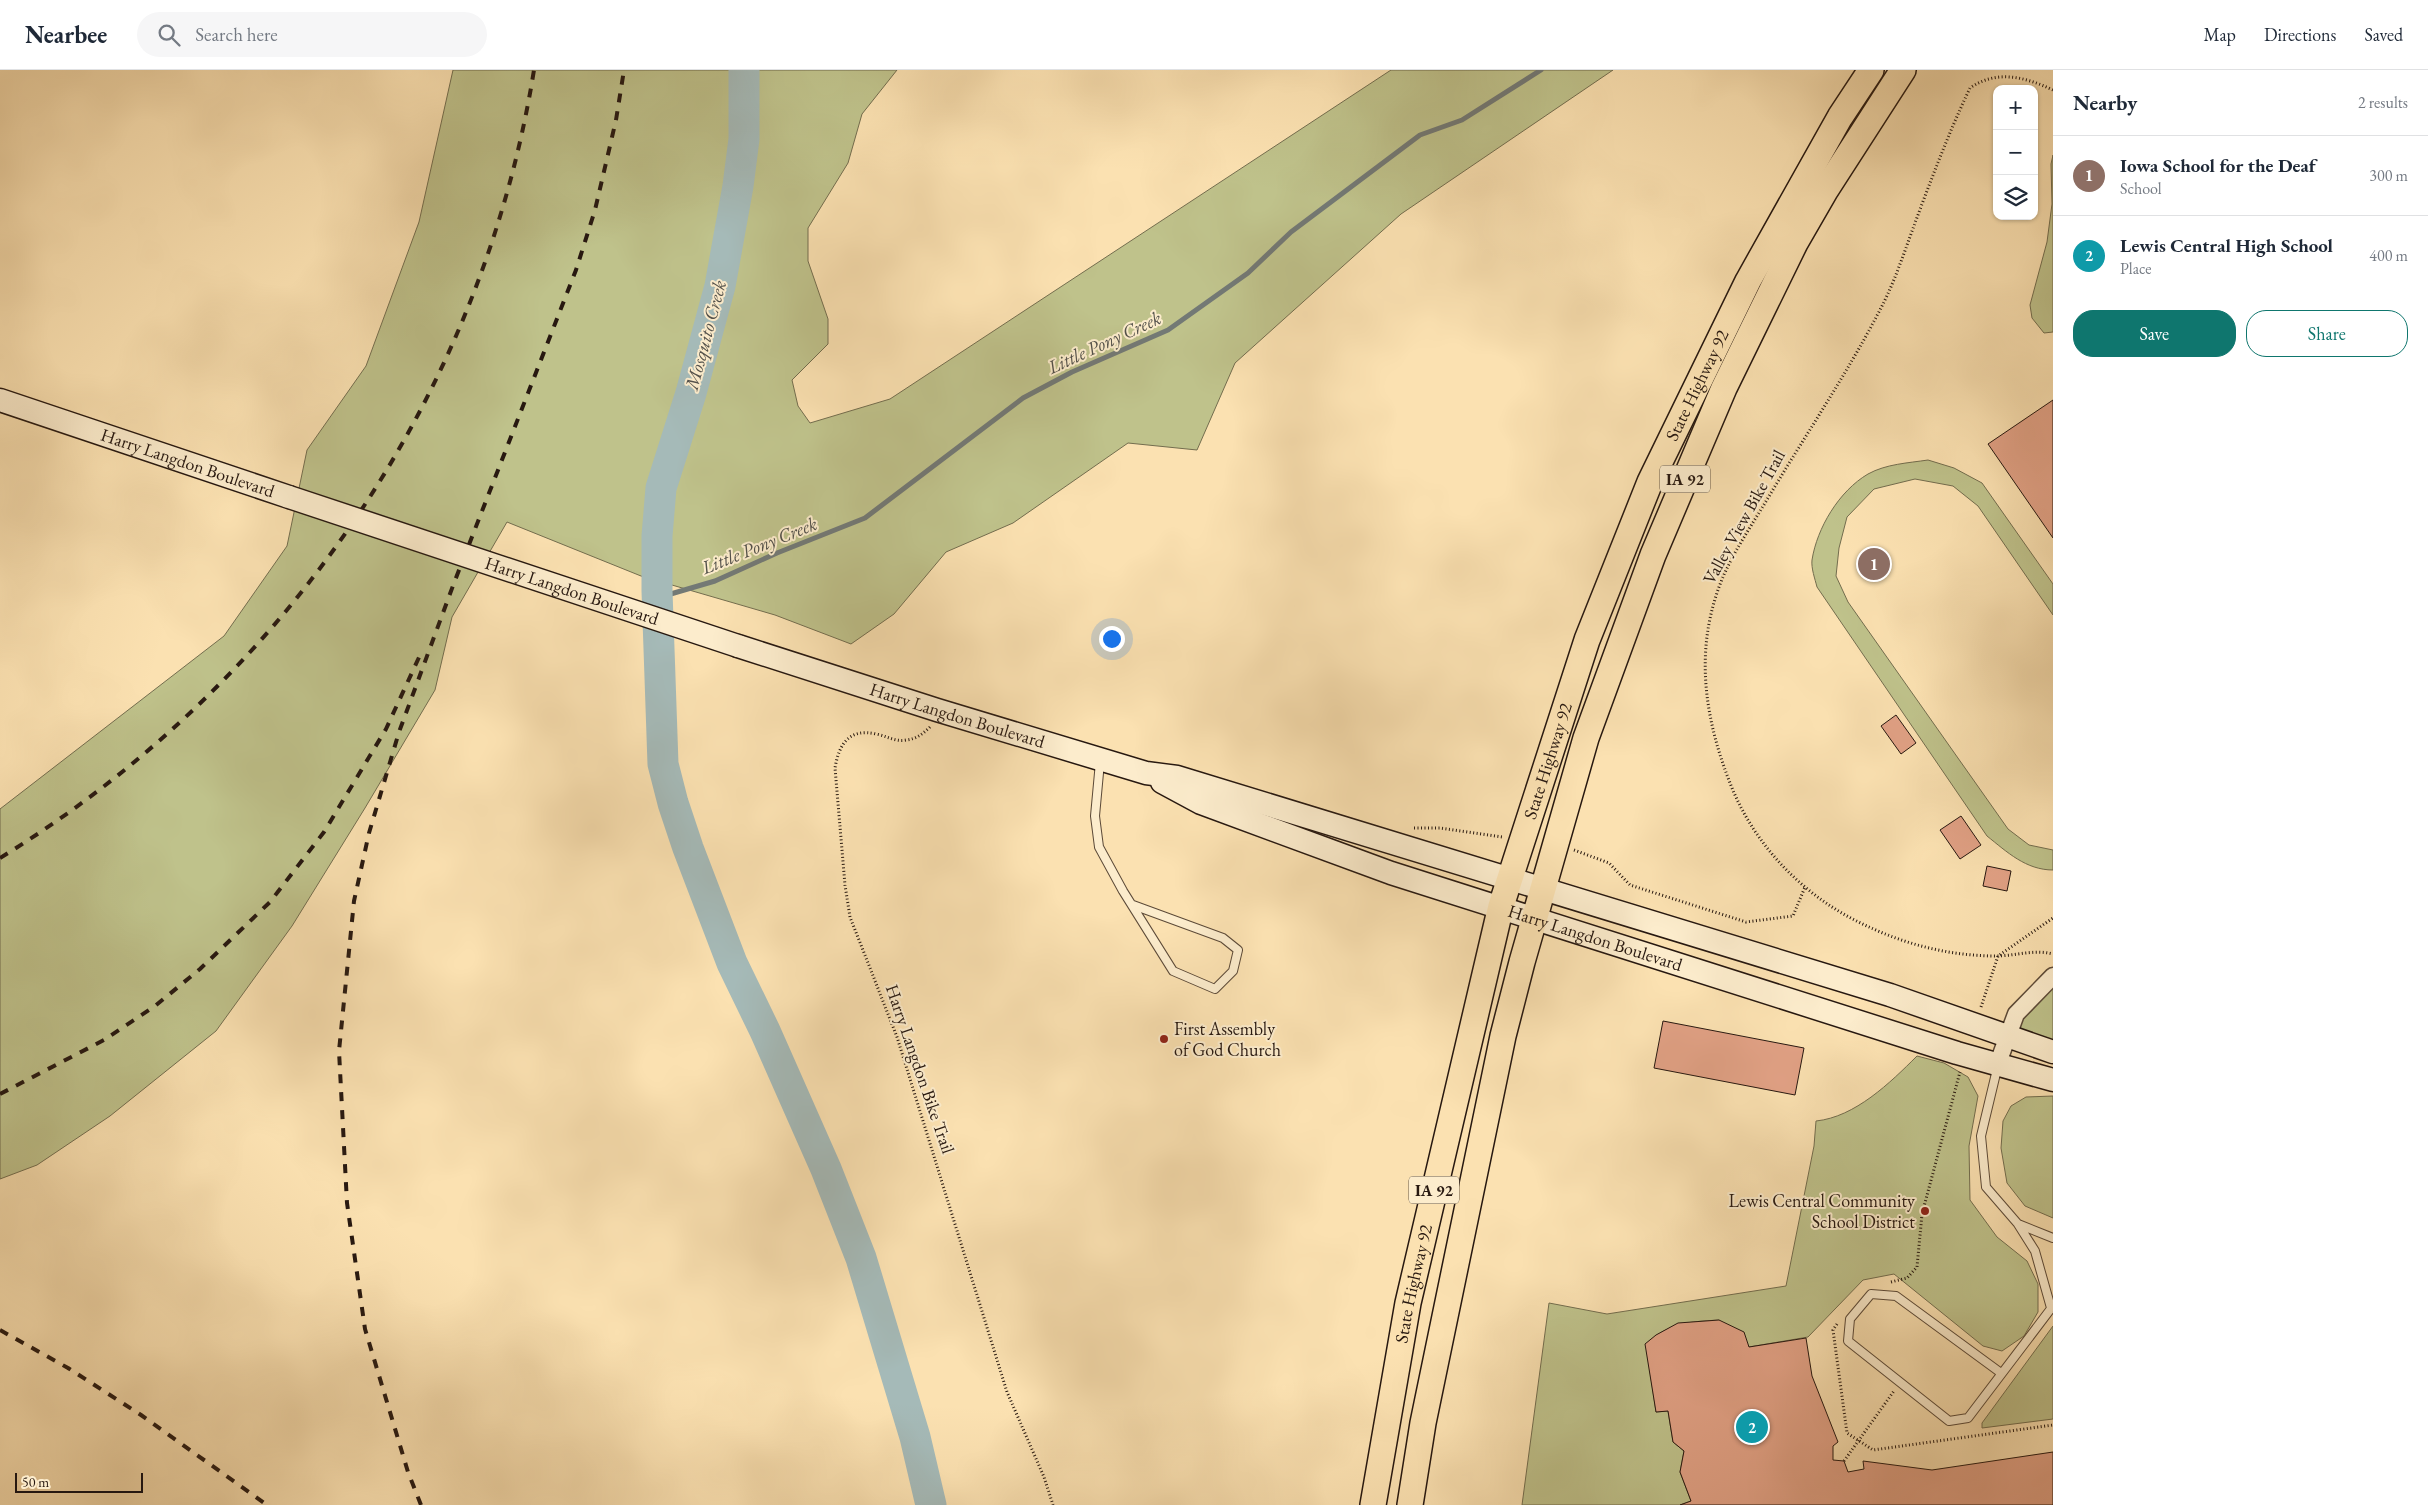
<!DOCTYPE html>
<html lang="en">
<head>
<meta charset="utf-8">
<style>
  :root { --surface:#fff; --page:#f6f6f7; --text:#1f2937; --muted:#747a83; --line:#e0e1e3; --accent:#0f766e }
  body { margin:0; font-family:"EB Garamond",serif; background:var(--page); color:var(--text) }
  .controls { position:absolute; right:15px; top:15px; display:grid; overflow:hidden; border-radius:10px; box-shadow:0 1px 4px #0004 }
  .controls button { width:45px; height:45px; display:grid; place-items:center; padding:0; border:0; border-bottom:1px solid var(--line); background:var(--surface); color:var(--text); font:25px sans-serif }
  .scale { position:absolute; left:15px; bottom:12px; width:128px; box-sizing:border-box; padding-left:5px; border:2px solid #271810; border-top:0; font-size:14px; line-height:18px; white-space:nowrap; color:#271810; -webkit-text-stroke:4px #fceccc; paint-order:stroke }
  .you { position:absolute; left:1111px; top:568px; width:18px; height:18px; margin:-12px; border:4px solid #fff; border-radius:50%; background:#1a73e8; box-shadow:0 0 0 8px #1a73e833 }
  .badge { display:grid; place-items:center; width:32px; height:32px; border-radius:50%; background:var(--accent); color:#fff; font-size:16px; font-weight:700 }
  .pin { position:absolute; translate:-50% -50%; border:2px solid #fff; box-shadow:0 1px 5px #0006 }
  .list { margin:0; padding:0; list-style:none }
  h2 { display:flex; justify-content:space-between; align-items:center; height:65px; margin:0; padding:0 20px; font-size:21px }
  h2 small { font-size:16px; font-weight:400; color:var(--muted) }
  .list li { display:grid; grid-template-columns:32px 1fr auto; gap:15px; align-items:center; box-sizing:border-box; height:80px; padding:0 20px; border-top:1px solid var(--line) }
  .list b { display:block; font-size:19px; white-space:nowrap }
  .list p { margin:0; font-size:16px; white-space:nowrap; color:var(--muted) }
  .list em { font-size:16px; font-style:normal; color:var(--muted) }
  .actions { display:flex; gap:10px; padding:15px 20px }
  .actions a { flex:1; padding:11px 0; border:1px solid var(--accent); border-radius:20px; text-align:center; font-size:18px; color:var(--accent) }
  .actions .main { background:var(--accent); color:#fff }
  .icon { flex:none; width:28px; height:28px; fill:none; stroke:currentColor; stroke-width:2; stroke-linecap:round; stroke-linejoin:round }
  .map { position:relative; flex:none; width:2053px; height:1435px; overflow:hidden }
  header { display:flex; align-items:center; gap:30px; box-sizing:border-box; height:70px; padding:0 25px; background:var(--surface); border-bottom:1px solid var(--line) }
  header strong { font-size:24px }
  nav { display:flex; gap:28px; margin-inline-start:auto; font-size:18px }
  .search { width:350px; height:45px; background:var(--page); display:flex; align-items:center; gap:12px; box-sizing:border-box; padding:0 18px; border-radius:28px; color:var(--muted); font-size:19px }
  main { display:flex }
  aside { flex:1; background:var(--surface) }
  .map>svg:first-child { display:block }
  .green { fill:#bfc28b; stroke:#736d4e }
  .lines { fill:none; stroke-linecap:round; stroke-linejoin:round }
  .stream { stroke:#737975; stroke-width:5 }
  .river { stroke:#a5bab8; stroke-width:31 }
  .building { fill:#e1a185; stroke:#271810 }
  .service-casing { stroke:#5c4a38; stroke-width:10 }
  .minor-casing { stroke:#5c4a38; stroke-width:19 }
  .secondary-casing { stroke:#271810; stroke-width:25 }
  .primary-casing { stroke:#271810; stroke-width:28 }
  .path { stroke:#271810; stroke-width:3; stroke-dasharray:1 2.5; stroke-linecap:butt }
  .service { stroke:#fceccc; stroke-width:8 }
  .minor { stroke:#fceccc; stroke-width:16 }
  .secondary { stroke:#fceccc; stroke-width:22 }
  .primary { stroke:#fbe1b1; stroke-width:25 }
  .rail { stroke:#271810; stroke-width:4; stroke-dasharray:9 9; stroke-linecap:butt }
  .secondary-bridge-casing { stroke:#271810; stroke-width:25; stroke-linecap:butt }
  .secondary-bridge { stroke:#fceccc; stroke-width:22 }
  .poi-dot { fill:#8f2418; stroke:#fceccc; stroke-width:2 }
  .labels { text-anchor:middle; stroke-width:4; stroke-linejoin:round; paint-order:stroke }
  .shield { fill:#fceccc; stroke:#675848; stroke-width:1 }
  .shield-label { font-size:16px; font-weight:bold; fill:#271810 }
  .street-label { font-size:18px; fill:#271810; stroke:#fceccc }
  .poi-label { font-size:18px; fill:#271810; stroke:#fceccc; text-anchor:start }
  .water-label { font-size:19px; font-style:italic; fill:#53514b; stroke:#fceccc }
</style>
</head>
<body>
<header>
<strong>Nearbee</strong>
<div class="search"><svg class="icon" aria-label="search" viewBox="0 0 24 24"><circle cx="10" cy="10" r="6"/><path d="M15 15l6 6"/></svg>Search here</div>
<nav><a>Map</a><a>Directions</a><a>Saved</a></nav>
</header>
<main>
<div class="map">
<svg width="2053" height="1435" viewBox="0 0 2053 1435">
  <rect width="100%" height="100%" fill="#fbe1b1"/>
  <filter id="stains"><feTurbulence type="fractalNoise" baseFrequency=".004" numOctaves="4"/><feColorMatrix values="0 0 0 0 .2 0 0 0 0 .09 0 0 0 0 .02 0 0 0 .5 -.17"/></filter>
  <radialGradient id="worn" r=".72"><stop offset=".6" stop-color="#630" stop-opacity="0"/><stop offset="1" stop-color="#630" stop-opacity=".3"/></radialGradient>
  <path class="green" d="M453,0h444l-35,44 -14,49 -40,65v33l20,58v25l-36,36 6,26 12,17 80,-24 501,-329h222l-212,144 -166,149 -38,87 -69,-7 -115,80 -67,29 -52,62 -43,30 -76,-29 -134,-39 -134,-54 -55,95 -17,73 -70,118 -73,118 -76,105 -106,85 -73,49 -37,14v-370l224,-173 63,-90 20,-96 59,-84 53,-144z
    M2053,85v177l-9,1 -12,-15 -2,-13 17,-63 5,-38 -1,-40z
    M1928,390l26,8 28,15 71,101v31l-75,-109 -25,-20 -38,-7 -41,10 -27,28 -8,31 -3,28 12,26 160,227 21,16 24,5v20c-27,0 -46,-18 -66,-34l-170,-249c-2,-8 -6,-19 -5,-27 5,-32 27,-69 56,-86 18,-10 40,-11 60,-14z
    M2053,906v76l-46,-15z
    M1917,986l27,7 24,14 10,19 -9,50 1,54 27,37 30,24 11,23v28l-14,24 -22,15 -19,-5 -89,-72 -31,6 -55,57 -59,10 -30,-27c-31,2 -49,2 -73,24l10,68 12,-1 5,31 11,9 -4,21 11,29 -11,4h-158l27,-202 58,11 179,-28 28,-140 2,-25c39,-4 74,-38 101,-65z
    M2053,1026v122l-28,-12 -18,-23 -6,-35 2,-27 8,-15 15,-9z
    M2053,1256v93l-71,9v-5z"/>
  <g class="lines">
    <path class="stream" d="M657,528l58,-17 62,-28 88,-35 158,-120 49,-26 96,-42 80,-57 43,-41 129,-97 42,-15 79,-50"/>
    <path class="river" d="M744,0v69l-6,47 -18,100 -29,107 -30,95 -4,48v55l6,173 10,39 15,45 44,115 33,68 61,138 35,89 54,179 16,68"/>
  </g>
  <path class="building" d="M2053,330v138l-65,-94z
    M1896,645l20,28 -15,11 -20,-28z
    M1961,746l20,29 -21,14 -20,-29z
    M1987,796l24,5 -4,20 -24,-5z
    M1663,951l141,27 -9,47 -141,-27z
    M1719,1250l25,12 5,15 57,-9 6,38 26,66 -5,4v14l11,1 4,11 16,-3 -1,-8 69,9 121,-18v53h-373l11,-4 -11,-29 4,-21 -11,-9 -5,-31 -12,1 -11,-68 11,-9 22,-12z"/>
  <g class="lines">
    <defs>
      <path id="service" d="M1100,692l-5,54 4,31 24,44 50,80 42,18 18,-18 5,-21 -15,-12 -90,-33
        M1998,995l-17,71 5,51 32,37 35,14
        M2018,1154l17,27 16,57
        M2001,1303l-105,-77 -25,-2 -21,25 -2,22 101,80 19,-3 85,-112"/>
      <path id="minor" d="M1998,993l18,-49 37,-38"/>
      <g id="secondary">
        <path id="s1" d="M0,330l289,97"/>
        <path id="s2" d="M738,576l199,64 209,63 31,4 713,218 163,57"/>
        <path id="s3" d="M1162,712l39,21 190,70 566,180 96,27"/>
      </g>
      <g id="primary">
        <path id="s4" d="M1373,1435l35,-202 93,-397 86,-266 63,-158 98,-201 92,-164 31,-47"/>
        <path d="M1410,1435l13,-82 80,-387 19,-74 64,-224 67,-183 71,-167 71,-145 30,-52 78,-121"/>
      </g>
    </defs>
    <use href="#service" class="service-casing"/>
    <use href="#minor" class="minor-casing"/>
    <use href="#secondary" class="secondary-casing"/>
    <use href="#primary" class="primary-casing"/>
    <path class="path" d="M2053,20c-30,-14 -57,-20 -83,-2 -21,44 -38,89 -55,135 -10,27 -19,55 -32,81 -35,69 -79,133 -118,199 -18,30 -39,60 -49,93 -21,65 -9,130 16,192 25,61 75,111 135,138 40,19 84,30 129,30 19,0 38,-7 57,-2
      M930,657c-7,7 -14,12 -24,13 -11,2 -19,-4 -30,-6 -27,-6 -37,10 -41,34l10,117 5,32 47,120 110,355 37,85 9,28
      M1414,758h26l62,9
      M1574,780l35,13 21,22 116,37 47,-6 12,-29
      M1981,937l17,-51 55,-38
      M1891,1212l16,-4 10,-11 5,-53 38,-142
      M1837,1254l-4,6 14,103 26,17 180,-25
      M1844,1391l50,-70"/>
    <use href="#service" class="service"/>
    <use href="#minor" class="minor"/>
    <use href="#secondary" class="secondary"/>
    <use href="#primary" class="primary"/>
    <path class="rail" d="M0,788c282,-173 481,-459 534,-788
      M0,1024l104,-54 51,-34 45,-37 70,-67 54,-70 62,-103 35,-76
      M0,1260l68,38 73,47 126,90
      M421,1435l-13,-33 -43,-143 -18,-126 -8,-152 15,-150 15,-68 30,-101 55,-149 122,-313 19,-60 21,-90 8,-50"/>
    <defs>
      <g id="secondary-bridge">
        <path id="s5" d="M289,427l449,149"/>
      </g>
    </defs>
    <use href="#secondary-bridge" class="secondary-bridge-casing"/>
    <use href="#secondary-bridge" class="secondary-bridge"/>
  </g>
  <g class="poi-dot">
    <circle cx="1164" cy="969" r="5"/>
    <circle cx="1925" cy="1141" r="5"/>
  </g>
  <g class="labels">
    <g class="shield">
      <rect x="1660" y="395.5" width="50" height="27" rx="4"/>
      <rect x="1409" y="1106.5" width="50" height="27" rx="4"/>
    </g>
    <g class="shield-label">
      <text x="1685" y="415">IA 92</text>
      <text x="1434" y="1126">IA 92</text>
    </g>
    <g class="street-label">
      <text dy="6" stroke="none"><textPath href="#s4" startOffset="1170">State Highway 92</textPath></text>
      <text dy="6" stroke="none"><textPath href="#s1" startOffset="198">Harry Langdon Boulevard</textPath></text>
      <text transform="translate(1744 447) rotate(-61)" y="6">Valley View Bike Trail</text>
      <text dy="6" stroke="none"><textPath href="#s5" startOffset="298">Harry Langdon Boulevard</textPath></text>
      <text dy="6" stroke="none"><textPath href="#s2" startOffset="230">Harry Langdon Boulevard</textPath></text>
      <text dy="6" stroke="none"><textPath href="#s4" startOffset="765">State Highway 92</textPath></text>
      <text dy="6" stroke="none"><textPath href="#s3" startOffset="461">Harry Langdon Boulevard</textPath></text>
      <text transform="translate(920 999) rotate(71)" y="6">Harry Langdon Bike Trail</text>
      <text dy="6" stroke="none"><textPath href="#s4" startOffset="225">State Highway 92</textPath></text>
    </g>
    <g class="poi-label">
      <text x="1174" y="965">First Assembly<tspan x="1174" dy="21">of God Church</tspan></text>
      <text x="1915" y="1137" text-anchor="end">Lewis Central Community<tspan x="1915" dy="21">School District</tspan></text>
    </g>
    <g class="water-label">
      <text transform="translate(705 265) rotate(-75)" y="7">Mosquito Creek</text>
      <text transform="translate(1104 272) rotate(-25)" y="7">Little Pony Creek</text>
      <text transform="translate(759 475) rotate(-22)" y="7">Little Pony Creek</text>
    </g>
  </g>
  <rect width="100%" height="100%" filter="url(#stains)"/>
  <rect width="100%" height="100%" fill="url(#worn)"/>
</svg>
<div class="controls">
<button>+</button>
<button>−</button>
<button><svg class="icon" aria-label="layers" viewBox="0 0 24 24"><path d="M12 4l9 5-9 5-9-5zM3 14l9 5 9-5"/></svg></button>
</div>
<div class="scale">50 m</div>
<div class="you"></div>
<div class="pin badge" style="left:1874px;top:494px;background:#8d6e63">1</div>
<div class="pin badge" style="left:1752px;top:1357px;background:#0f9aa8">2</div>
</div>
<aside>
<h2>Nearby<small>2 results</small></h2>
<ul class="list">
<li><span class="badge" style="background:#8d6e63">1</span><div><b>Iowa School for the Deaf</b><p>School</p></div><em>300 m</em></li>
<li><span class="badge" style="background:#0f9aa8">2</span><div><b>Lewis Central High School</b><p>Place</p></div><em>400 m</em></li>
</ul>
<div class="actions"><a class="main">Save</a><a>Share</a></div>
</aside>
</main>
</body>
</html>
